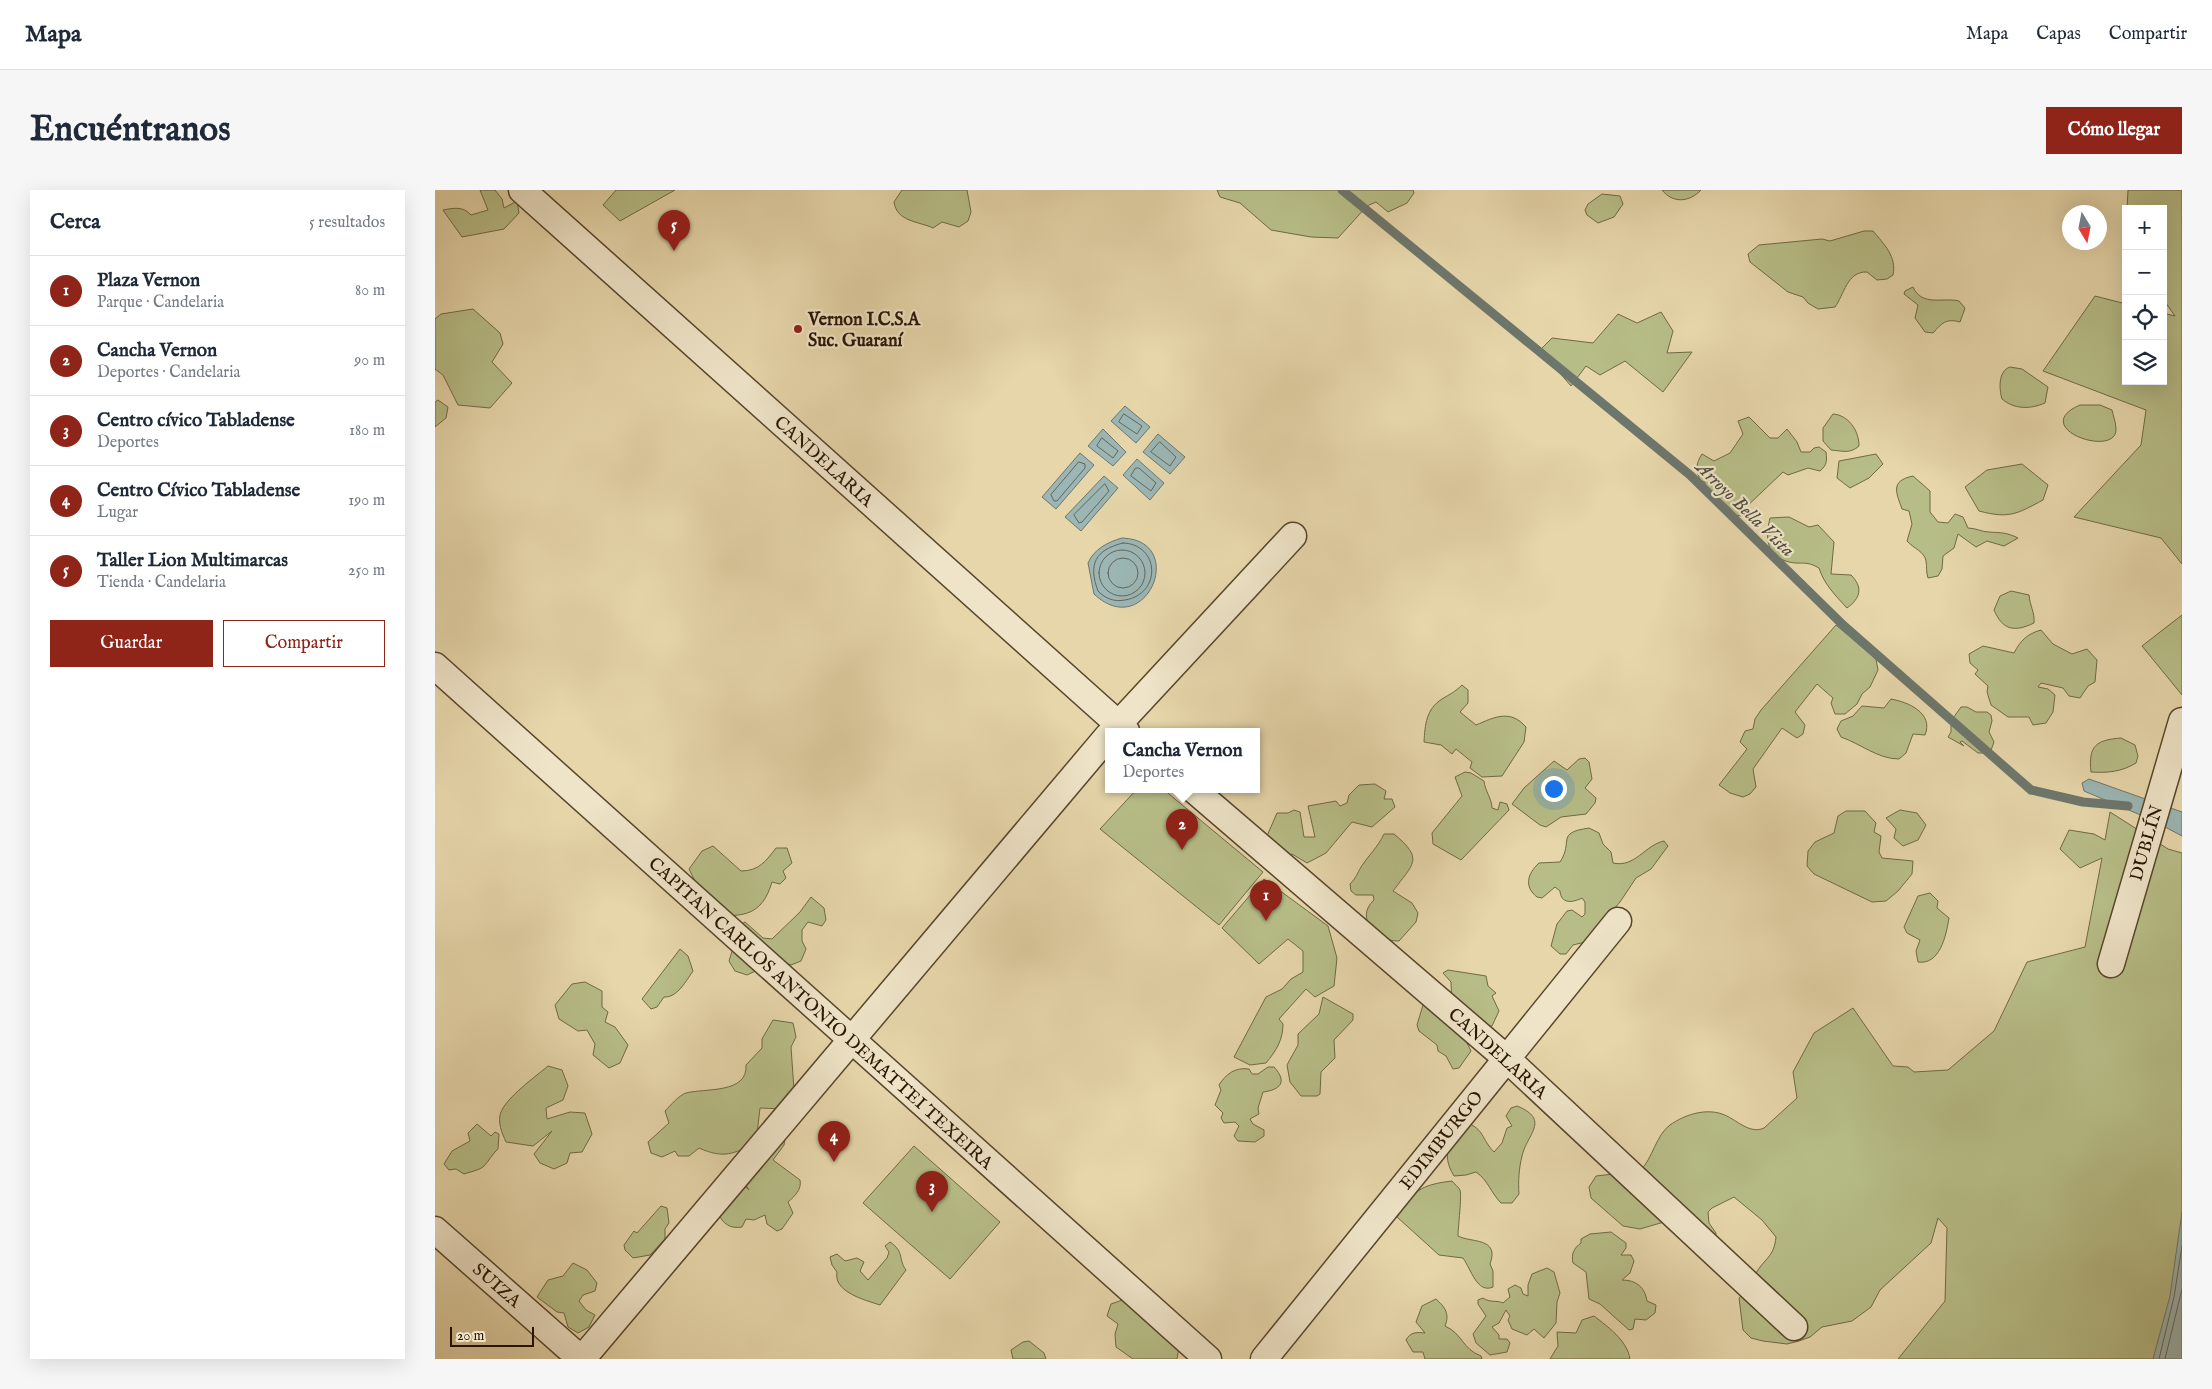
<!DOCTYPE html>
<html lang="es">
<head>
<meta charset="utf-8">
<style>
  :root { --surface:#fff; --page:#f6f6f7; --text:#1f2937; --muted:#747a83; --line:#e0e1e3; --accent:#8f2418 }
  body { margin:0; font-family:"IM FELL English",serif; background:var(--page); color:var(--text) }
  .controls { position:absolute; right:15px; top:15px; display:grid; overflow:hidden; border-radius:0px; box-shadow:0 5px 20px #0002 }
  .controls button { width:45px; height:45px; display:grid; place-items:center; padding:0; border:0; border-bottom:1px solid var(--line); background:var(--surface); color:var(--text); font:25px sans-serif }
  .compass { position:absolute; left:1627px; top:15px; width:45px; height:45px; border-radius:50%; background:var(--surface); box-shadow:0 5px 20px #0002; rotate:170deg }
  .scale { position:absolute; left:15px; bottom:12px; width:84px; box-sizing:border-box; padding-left:5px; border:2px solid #291501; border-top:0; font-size:14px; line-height:18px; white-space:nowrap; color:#291501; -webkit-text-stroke:4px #efe4c8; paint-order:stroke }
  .you { position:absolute; left:1118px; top:598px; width:18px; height:18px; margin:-12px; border:4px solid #fff; border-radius:50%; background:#1a73e8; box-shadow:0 0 0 8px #1a73e833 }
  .badge { display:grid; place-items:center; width:32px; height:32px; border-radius:50%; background:var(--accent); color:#fff; font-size:16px; font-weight:700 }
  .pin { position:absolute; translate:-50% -41px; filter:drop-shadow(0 1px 2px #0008) }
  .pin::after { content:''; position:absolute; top:26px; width:18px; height:15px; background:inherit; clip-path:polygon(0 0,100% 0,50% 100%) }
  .popup { position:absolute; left:670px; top:538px; width:155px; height:65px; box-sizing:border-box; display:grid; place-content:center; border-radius:0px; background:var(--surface); filter:drop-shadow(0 1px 4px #0005); font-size:16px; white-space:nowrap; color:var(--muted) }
  .popup b { font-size:19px; color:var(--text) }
  .popup::after { content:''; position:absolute; left:50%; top:100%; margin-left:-10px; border:10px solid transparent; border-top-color:var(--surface) }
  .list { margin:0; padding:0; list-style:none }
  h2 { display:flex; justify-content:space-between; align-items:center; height:65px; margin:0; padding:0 20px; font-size:21px }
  h2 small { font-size:16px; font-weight:400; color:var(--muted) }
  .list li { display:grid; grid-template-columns:32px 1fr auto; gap:15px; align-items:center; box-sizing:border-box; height:70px; padding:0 20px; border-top:1px solid var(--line) }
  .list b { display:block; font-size:19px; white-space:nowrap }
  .list p { margin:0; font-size:16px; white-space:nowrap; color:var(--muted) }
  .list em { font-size:16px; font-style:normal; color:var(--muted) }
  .actions { display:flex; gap:10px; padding:15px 20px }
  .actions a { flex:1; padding:11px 0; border:1px solid var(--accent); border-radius:0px; text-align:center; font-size:18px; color:var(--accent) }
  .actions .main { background:var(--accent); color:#fff }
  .icon { flex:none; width:28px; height:28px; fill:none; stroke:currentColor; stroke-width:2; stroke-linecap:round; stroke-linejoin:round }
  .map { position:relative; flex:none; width:1747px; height:1169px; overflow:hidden; border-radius:0px }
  header { display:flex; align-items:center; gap:30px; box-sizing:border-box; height:70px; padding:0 25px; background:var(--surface); border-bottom:1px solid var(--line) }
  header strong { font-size:24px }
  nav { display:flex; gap:28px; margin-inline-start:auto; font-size:18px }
  .intro { display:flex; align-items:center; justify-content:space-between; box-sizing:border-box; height:120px; padding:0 30px }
  h1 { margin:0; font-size:35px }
  .button { padding:12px 22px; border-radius:0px; background:var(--accent); color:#fff; font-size:18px; font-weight:700 }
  main { display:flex; gap:30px; padding:0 30px }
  aside { flex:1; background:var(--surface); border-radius:0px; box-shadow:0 5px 20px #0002 }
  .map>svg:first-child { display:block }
  .green { fill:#b7bd87; stroke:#706944 }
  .water { fill:#9bb6b4; stroke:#6d766c }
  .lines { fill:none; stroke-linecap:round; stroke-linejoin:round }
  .shore { stroke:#62665a; stroke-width:1 }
  .stream { stroke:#6d766c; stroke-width:9 }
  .street-casing { stroke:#58452b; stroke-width:29 }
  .street { stroke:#efe4c8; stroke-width:26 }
  .poi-dot { fill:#8f2418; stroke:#efe4c8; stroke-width:2 }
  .labels { text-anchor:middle; stroke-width:4.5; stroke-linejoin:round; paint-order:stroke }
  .poi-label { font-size:18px; font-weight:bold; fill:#291501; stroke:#efe4c8; text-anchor:start }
  .street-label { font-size:18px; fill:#291501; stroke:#efe4c8 }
  .water-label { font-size:19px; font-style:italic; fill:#514d40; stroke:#efe4c8 }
</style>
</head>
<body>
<header>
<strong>Mapa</strong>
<nav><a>Mapa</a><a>Capas</a><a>Compartir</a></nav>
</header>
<div class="intro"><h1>Encuéntranos</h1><a class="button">Cómo llegar</a></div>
<main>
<aside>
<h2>Cerca<small>5 resultados</small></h2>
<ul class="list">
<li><span class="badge">1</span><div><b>Plaza Vernon</b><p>Parque · Candelaria</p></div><em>80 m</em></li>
<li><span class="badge">2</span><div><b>Cancha Vernon</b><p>Deportes · Candelaria</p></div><em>90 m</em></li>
<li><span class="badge">3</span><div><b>Centro cívico Tabladense</b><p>Deportes</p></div><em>180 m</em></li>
<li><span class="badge">4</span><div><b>Centro Cívico Tabladense</b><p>Lugar</p></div><em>190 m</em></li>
<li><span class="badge">5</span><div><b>Taller Lion Multimarcas</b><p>Tienda · Candelaria</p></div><em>250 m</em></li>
</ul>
<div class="actions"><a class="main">Guardar</a><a>Compartir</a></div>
</aside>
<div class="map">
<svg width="1747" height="1169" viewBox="0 0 1747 1169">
  <rect width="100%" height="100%" fill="#e6d6aa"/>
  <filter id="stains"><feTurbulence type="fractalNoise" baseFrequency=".004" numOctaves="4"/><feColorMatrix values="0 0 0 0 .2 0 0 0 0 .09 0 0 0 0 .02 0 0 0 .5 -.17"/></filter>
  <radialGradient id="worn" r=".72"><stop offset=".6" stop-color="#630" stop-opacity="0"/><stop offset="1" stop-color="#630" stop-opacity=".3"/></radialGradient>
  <path class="green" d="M45,0h15l7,9 2,9 13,-7 2,12 -15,16 -42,8 -19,-27c11,-2 20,-4 28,5l17,-5z
    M181,0h59l-55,31 -17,-16z
    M467,0h65l4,22 -3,9 -9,6 -17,-5 -9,6c-15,-7 -36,-6 -39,-26z
    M782,0h196l1,3 -7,10 -19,9 -12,-10 -9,4 -29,32 -27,-1 -40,-7 -31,-27 -20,-6z
    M1227,0h39c-11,12 -28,14 -39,0z
    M1693,0h54v374l-21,-26 -87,-21 67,-72 5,-35 -103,-39 52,-75 31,8v77h37v-68l12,3 -12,-17v-90h-36z
    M1167,4l18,2 3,8 -9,13 -16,6 -11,-8 -2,-5 3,-6z
    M1429,41h9c11,13 24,26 20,44l-6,4 -10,1 -10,-8c-20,-1 -23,23 -32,35l-17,2 -10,-6 -5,-6 -15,-5 -38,-30 -2,-8 11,-9 63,-6 8,2z
    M1478,97c9,20 30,10 46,14l6,7 -5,14c-14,-4 -18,1 -27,11l-8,-1 -10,-14 3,-13 -14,-11 1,-3z
    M38,119l27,24 3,11 -11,18 20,21 -22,25 -32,-3 -15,-30 -8,-6v-50l6,-5z
    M1226,122l12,19 -6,22 25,-1 -29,40 -38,-31 -25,14 -14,-9 -15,20 -31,-36 12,-12 41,5 25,-29 19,9z
    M1575,177l12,2 26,18 -3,16c-14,6 -30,7 -43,-4 -3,-10 -4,-28 8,-32z
    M3,210l10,7 -2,11 -11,9v-25z
    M1645,215h20l12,5c1,5 4,13 4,19 1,30 -89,-1 -36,-24z
    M1398,224c15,1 26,16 26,32 -9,8 -16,5 -28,4l-8,-9v-13z
    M1314,227l21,21h8l9,-9 10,13 4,10h9l4,-4 5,-1 7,5c1,9 1,13 -6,19l-12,-3 -20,7 -5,-3 -40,38 -2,6 -6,-1c-12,-18 -19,-11 -31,-25l1,-8 -4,-1c-6,-10 -5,-18 1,-27l12,7 16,-8 13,-19 -5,-13z
    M1441,264l7,10 -14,14 -19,10 -13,-10 2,-17z
    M1587,274l26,21 -5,15c-26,14 -34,19 -64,11l-14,-24 22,-17z
    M1478,286l17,15v21l8,10 10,1 7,-9 8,3 5,11c8,0 14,4 21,4 12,1 17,0 29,6l-14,8 -17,-5 -11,6 -18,-13 -4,14 -11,8 -1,13 -4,7 -10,2c-2,-6 -1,-11 -2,-17 -1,-9 -13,-13 -19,-20l5,-17 -3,-13 -7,-2c-6,-17 -12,-28 11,-33z
    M1354,327l20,10 9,-2 16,17 -3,32 20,1c12,12 10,23 -4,33 -12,-13 -23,-24 -28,-40 -14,-8 -17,-3 -30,-6 -23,-6 -24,-24 -19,-44z
    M1576,401l18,4c1,11 6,18 5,28 -19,9 -31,8 -40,-13l6,-14z
    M1747,425v80l-40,-49z
    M1401,435l40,34 2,11 -8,17 -8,7 -5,10 -12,10h-10l-4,-11 2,-5 -16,-14 -22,28 10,13 -2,9 -6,4 -15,-10 -29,41 3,18 -6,7 -7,3 -13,-4 -11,-8 28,-36 -7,-7 5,-11 8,-2 2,-10 6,-9z
    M1606,440l12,14 19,10 15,-5 10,11 -2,22 -7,4 -8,12 -11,-2 -6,-8 -22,-5 -3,4 10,2 7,6 -2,17 -7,11 -13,2 -4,-8h-21l-17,-12 -4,-13 1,-6 -13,-12 3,-4 -8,-7 -1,-9 14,-8 31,7c7,-13 13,-19 27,-23z
    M1027,495l6,5v13l-8,9 16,13c19,-8 34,-16 50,2l-2,15 -22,34 -20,1 -12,-9 2,-6 -16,-13 -4,5 -11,-9 -17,-3c1,-17 2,-33 18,-43 8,-5 13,-7 20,-14z
    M1456,509c17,3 43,14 34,36l-12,-1 -7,19 -7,6c-21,0 -38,-15 -58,-22l-4,-8 4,-8 12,-5 9,-10 22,2z
    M1526,517h6l9,5h11l4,3 1,6 -3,11 5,10 -4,11h-12l-16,-12 -2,1 4,4 -16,-9 3,-5v-11z
    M1686,548l14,7 3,11 -2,7c-15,9 -28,10 -45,9 -3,-27 6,-32 30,-34z
    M1150,568l4,4 3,17 -7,9 11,10 -1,5 -9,11 -25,3 -15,10 -6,-2 -28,-21 12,-16 30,-27 13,9 12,-11z
    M1030,582l6,1 13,8c1,10 8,18 8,27l6,2 2,-8 7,2 2,6 -48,50 -28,-16 -1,-11 30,-37 -7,-19z
    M940,594l11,7 -2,8h8l3,8 -23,20 -20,-5 -26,31 -19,10 -15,-9 -21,7 -8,-16 14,-32h11l6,-3 6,2 4,25h11l-7,-31 28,-5 4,5 7,-3 2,-8 10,-10z
    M702,599h26l100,83 -44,53 -119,-96z
    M1465,620l17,3 9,12 -8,15 -15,6 -9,-8 2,-9 -10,-11z
    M1411,621h19l11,12 -2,9 7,4 -2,16 3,6 31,3 -1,13 -14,17 -12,10 -14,1 -58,-28 -7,-8 1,-15 7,-9 19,-9 4,-17z
    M1675,622l58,37 14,4v506h-284l47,-58 2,-73 -9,-10 -7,25 -51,47 -9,17 -19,14 -30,6 -12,10 -11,4 -12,3 -24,-3 -12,-3 -8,-8 -4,-32c11,-9 9,-12 16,-23 9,-17 19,-17 21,-38l-14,-17 -28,-23 -22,11 -4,4 1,11 7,10 -1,6 -51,-17 -24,7 -17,-3 -32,-28 -2,-11 7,-11 44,-5c13,-13 16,-36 30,-46 14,-10 35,-17 52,-11 13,4 27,21 42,14l33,-30 -4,-26 21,-39 39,-25 40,58 15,1 6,5 34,-2 46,-39 33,-69 58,-15 17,-89 -22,10 -20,-19 9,-19 25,4 11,6z
    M1154,638l10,5 4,11 8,8 2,11c22,5 32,-18 51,-22l4,5 -17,23 -15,9 -16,24 -35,40 -12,3 -7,9h-6l-9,-8 6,-22 10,-13 5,-1 10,7 3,-3v-12l-3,-4c-10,5 -21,6 -22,-7l-5,-4 -13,11 -5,-1c-13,-10 -10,-23 2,-34l21,-1c14,-21 -5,-29 29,-34z
    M949,644h10c30,25 20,29 -1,57l19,12 6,10 -2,9 -17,19c-22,1 -45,-23 -25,-41l-1,-5h-17l-5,-4 -1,-7c6,-6 7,-10 11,-17 7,-11 17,-20 23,-33z
    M278,656l28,25c18,0 25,-10 35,-23h11l5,15 -9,8 3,7 -6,6 -8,-2c-10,34 -29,35 -60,33l-23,-46 13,-18z
    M829,689l64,47 9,32 -3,28 -19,11 -9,-8 -27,30 4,5c0,16 -7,27 -17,39l-16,2 -16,-8 32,-60 16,-8 9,-10 12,-7v-21l-15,-12 -29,25 -37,-36z
    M1495,703l8,8 -1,7 12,10c-3,18 -9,47 -31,44l-2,-11 4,-11 -13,-7 -3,-6 14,-31z
    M376,707l13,11 2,12 -4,6 -14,-4 -6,8v11l4,8 -5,12 -10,4 -12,-5 -32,15 -12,-4 -6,-10 11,-36 5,-3 18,16 9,1 28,-27z
    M245,759l8,7 5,15c-7,10 -16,27 -29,26l-7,10 -6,2 -9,-10z
    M1013,780l38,6 2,10 8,7 -4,3 7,15 -7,15 -18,2 -22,-18 -1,-28 -8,-9z
    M150,792l17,9v16l6,5 -3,10 10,5 13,18 -8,18 -11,5 -16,-13 2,-11 -8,-14 -9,1 -19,-12 -4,-14 17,-21z
    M888,807l30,17v6l-19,20 1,18 -14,14 -1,22 -3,2h-16l-11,-14 -3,-17 11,-20v-11l21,-20z
    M999,814l32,37 5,10 -12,17 -6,1 -7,-13 -8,-5 -1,-6 -18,-14 -2,-6 6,-20z
    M338,830l20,3 3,14 -5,10 3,43 -10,19 -24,-1 -4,35c-23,11 -32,16 -57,5l-10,8h-11l-3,-5 -13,6 -11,-4 -3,-11 21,-19 -4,-12c6,-6 13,-15 21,-18 19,-5 62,1 60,-28l16,-17v-9z
    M113,876l14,4 6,16 -5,14 -17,8 1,11 23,-7 15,1 7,21 -10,18 -12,1 -3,10 -13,6 -14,-6 -6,-9 18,-23 -19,15 -27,-4c-4,-9 -9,-20 -5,-30 6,-15 34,-35 47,-46z
    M833,877h6c14,15 6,23 -11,25l-5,16 1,6 -9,5 3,5 11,6v6l-9,6 -17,-1 -4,-5 5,-10 -4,-4 -11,1 -3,-5 2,-5 -8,-8 6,-15 -2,-5c7,-11 16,-18 30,-16l3,5h6z
    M1082,916c34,14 10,28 5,50 -3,12 -4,25 -3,38l-7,9h-11c-10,-10 -13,-23 -25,-31l-10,3 -12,1c-14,-23 -4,-36 11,-54 20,7 16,17 29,30l8,-9 5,-15 5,-2 -6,-10 5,-8z
    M42,934l14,12 4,-4 4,2 -1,15c-6,5 -9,12 -14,17 -4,4 -14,6 -20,8l-8,-5 -7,1 -5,-6 8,-13 18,-10 -2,-8z
    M346,943l4,6 -1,6 -11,15 27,20c2,9 -5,16 -12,22l5,11 -11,16 -5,2 -10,-7 -2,-9 -11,5 -8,-1 -4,8c-12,2 -19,-3 -24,-14l25,-29 6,6 -8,-12z
    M479,956l86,76 -50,57 -87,-76z
    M1017,991c2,3 7,6 8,9 2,5 -2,38 -2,46 13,7 42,1 32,28l3,7v16c-16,7 -22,-18 -30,-29l-24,-3 -42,-38c17,-26 22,-32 55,-36z
    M226,1016l6,2 2,15 -4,6v10l-15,16 -17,3 -8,-8 -1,-5 10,-14 3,2z
    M1176,1042l15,11v5l-5,7h10l3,6 -4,12 -8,7c14,0 23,7 25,21l9,4 -1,8 -9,7 -11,-1 -2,10 -4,1 -29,-26 -11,-5 -3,-27 -13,-9c-2,-9 1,-15 8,-20v-4l9,-5z
    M455,1052c15,10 8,18 16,28l-26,35c-15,-5 -47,-13 -43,-33l-5,-7 -2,-8 7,-3 8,7 12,-3 7,4 -4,9 8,9 19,-22 2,-6 -4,-6z
    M138,1073l14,7 10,13 -2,8 -12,4 -4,6 7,9 9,5 -6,12 -11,6 -10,-6 -4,-14 -7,-1 -20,-15 11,-17 15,-4z
    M1112,1078l7,4 6,21 -3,9 -1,21 -12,15 -10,-9 -7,6 -15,-6 -4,-9 2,-4 -4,-6 -7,13 -7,4 7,8v4h8l3,4 -3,9 -17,3 -14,-12 -3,-9 13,-18 -8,-12v-4l5,-2c7,5 14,2 20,5l7,-6 -2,-8 7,-4 6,3 2,6 5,2v-11l4,-11z
    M693,1108l51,50 -2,11h-44l-17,-12 -1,-13 3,-10 -11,-8 4,-12z
    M1001,1109c9,8 14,15 9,27 18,8 17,23 36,30l1,3h-57l-2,-7h-10l-7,-12c4,-8 11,-8 19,-7l-9,-11 6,-16z
    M1159,1126c14,11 33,24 36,43h-80l8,-13 -1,-14 19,1 6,-13z
    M594,1151l15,12 2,6h-33l-2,-9 12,-8z"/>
  <path class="water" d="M690,216l25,21 -14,16 -25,-22z
    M668,239l23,23 -13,14 -25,-20z
    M723,244l27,23 -15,17 -27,-22z
    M645,263l14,12 -38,44 -14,-12z
    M702,269l27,24 -14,17 -27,-25z
    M669,286l14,12 -37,43 -16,-14z
    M687,348c67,2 24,105 -28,56l-6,-31c6,-14 20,-21 34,-25z
    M1654,589l93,33v24l-32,-17 -66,-28 -2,-8z
    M1747,1022v147h-29l17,-63z"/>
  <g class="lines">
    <path class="shore" d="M689,224l18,12 -5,8 -18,-12z
      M667,248l16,13 -5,7 -16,-12z
      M725,252l16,15 -6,9 -19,-14z
      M644,272l6,2v4l-28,33h-3l-3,-6z
      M701,278h3l17,15 -5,8 -20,-15z
      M670,294l4,7 -27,31 -3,1 -5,-8z
      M688,353c37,1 39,51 2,57 -11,2 -19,-1 -27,-9 -10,-27 -3,-41 25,-48z
      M664 383a23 23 0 1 1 46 0a23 23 0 1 1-46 0Z
      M673 383a15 15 0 1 1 30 0a15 15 0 1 1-30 0Z
      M1724,1169l15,-62 8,-51
      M1730,1169l17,-70"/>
    <path class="stream" d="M907,0l348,285 153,150 188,165 52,12 45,4"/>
    <defs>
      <path id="street" d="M87,0l604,541
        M0,476l773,693
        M677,541l181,-195
        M758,599l313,269 288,269
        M1676,774l71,-243
        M0,1040l146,129
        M147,1169l526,-623
        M829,1169l354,-438"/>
    </defs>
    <use href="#street" class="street-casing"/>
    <use href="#street" class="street"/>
  </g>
  <circle class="poi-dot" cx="363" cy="139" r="5"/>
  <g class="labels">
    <g class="poi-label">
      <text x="373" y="135">Vernon I.C.S.A<tspan x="373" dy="21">Suc. Guaraní</tspan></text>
    </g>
    <g class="street-label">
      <text transform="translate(389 271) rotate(42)" y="6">CANDELARIA</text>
      <text transform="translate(1711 653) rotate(-74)" y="6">DUBLÍN</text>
      <text transform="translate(386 823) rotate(42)" y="6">CAPITAN CARLOS ANTONIO DEMATTEI TEXEIRA</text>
      <text transform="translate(1063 863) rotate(42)" y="6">CANDELARIA</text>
      <text transform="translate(1006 950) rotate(-51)" y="6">EDIMBURGO</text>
      <text transform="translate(62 1095) rotate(41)" y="6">SUIZA</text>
    </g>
    <g class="water-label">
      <text transform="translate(1311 318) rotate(44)" y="7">Arroyo Bella Vista</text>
    </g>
  </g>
  <rect width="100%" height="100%" filter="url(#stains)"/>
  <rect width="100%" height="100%" fill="url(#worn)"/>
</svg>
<div class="controls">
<button>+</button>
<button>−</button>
<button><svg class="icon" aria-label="locate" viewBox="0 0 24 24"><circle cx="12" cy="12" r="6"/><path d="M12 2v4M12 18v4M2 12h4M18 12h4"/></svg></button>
<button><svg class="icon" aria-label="layers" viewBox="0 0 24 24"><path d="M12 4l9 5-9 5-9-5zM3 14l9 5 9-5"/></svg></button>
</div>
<svg class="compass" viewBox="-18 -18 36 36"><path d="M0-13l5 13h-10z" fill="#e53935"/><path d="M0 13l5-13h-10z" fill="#747a83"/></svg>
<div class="scale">20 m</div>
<div class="you"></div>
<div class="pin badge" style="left:831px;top:731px">1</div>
<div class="pin badge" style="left:747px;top:660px">2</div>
<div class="popup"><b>Cancha Vernon</b>Deportes</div>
<div class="pin badge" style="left:497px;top:1022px">3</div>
<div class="pin badge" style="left:399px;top:972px">4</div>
<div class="pin badge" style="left:239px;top:61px">5</div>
</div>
</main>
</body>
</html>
